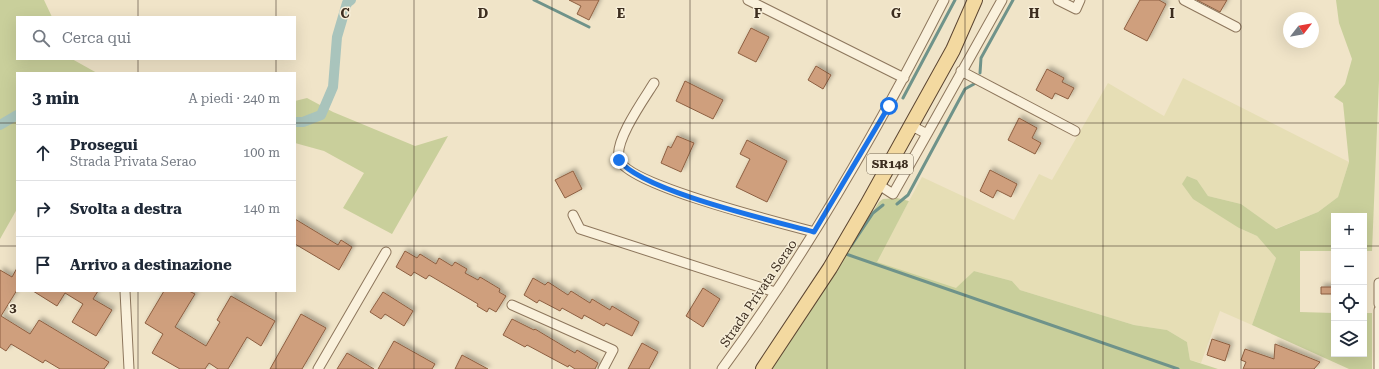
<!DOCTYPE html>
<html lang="it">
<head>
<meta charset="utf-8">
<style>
  :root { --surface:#fff; --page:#f6f6f7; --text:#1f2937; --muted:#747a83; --line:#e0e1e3 }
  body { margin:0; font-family:"Roboto Serif",serif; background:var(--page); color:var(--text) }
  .controls { position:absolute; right:12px; bottom:12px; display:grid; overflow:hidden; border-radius:0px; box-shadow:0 4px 16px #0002 }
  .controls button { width:36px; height:36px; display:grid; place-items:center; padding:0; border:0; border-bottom:1px solid var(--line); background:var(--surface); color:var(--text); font:20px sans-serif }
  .compass { position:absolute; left:1283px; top:12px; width:36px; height:36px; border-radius:50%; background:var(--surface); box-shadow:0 4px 16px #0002; rotate:59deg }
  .stop { position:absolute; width:12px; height:12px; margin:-9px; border:3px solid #1a73e8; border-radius:50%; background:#fff }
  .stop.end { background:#1a73e8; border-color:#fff; box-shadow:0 1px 4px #0008 }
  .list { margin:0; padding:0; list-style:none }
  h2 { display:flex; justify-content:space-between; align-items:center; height:52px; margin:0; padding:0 16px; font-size:17px }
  h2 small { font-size:13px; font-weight:400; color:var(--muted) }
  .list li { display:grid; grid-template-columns:26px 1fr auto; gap:12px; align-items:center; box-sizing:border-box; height:56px; padding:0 16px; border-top:1px solid var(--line) }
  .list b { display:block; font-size:15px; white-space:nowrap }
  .list p { margin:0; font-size:13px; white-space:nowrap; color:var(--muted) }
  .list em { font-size:13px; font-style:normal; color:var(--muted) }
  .icon { flex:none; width:22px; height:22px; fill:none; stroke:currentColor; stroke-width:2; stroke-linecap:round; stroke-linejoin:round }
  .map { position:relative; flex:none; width:1379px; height:369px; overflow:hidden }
  .search { position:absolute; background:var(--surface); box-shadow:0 4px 16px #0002; left:16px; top:16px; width:280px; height:44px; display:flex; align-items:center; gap:10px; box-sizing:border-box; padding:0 14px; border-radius:0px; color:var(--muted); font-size:15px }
  .panel { position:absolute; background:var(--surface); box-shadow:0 4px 16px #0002; left:16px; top:72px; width:280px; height:220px; border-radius:0px }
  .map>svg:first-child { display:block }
  .farmland { fill:#e6deb5 }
  .green { fill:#c9cf9b }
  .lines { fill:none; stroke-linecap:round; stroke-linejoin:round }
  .stream { stroke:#6f938a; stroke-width:3 }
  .canal { stroke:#a9c4bc; stroke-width:10 }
  .building { fill:#cf9f7d; stroke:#8d5f41; filter:url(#shadow) }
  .minor-casing { stroke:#8d765c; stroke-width:11 }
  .primary-casing { stroke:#5b4430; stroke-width:16 }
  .minor { stroke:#faf1dc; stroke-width:9 }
  .primary { stroke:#f3d9a0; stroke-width:14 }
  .route { stroke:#1a73e8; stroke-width:5 }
  .grid { fill:none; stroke:#3d2e20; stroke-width:1; stroke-opacity:0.55 }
  .labels { text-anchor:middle; stroke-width:3; stroke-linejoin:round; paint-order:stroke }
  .shield { fill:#f7eed8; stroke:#756857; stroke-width:1 }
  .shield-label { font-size:12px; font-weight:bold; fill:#3d2e20 }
  .street-label { font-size:13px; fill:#3d2e20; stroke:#f7eed8 }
  .grid-label { font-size:13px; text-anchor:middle; font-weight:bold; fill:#3d2e20; stroke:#f7eed8; stroke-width:3; stroke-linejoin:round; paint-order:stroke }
</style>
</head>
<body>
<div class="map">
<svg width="1379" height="369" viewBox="0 0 1379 369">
  <defs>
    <filter id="shadow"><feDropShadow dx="3" dy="-3" stdDeviation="2" flood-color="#0004"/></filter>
  </defs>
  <rect width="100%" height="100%" fill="#f0e4c8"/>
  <path class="farmland" d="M1183,78l166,84 -11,35 -20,15 -43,17 -34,-25 -33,-8 -11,-16 -10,-4 52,52 18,8 19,22 -24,67 -32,-14 -19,52 -11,-3 -3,-18 -20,-12 -33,-5 -114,-35 -8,-9 -38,-10 -18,18 -80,-27 46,-85 92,43 25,-46 13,6 56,-97 56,33z"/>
  <path class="green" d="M0,0h44l8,17h-35v42h55l25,14h-80v136l-17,30z
    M1336,0h43v80l-7,171h-8v-35h-30v35h-34v61l34,1v41h30v-41h8v56h-23l-97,-44 24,-67 -19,-22 -18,-8 -46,-29 -11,-15 5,-8 10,4 11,16 33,8 35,25 42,-17 20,-15 11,-35 -6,-59 -9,-6 11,-13 7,-25 -13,-36z
    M307,98l26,14 82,34 33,-10 -56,98 -49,-26 21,-35 -40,-22 -29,-8v-42z
    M897,198l12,3 -32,61 79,26 18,-17 38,10 8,9 114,35 33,5 20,12 3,18 28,9h-449l48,-68 62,-99 4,-3z"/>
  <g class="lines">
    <path class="stream" d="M534,0l55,27
      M980,73l1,-15 32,-58
      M903,98l52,-98
      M897,204l11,-9 57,-106 9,-5
      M851,246l22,-33 10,-8
      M846,254l332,115"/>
    <path class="canal" d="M295,122h8l18,-7 12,-28 4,-50 10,-34 4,-3
      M0,125l17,-10"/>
  </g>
  <path class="building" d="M569,0h30l-10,20 -12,-6 4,-8z
    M1140,0h19l7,4 -19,37 -23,-12z
    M1197,0h30l-7,12z
    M751,28l18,9 -13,25 -18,-9z
    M816,66l15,9 -8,14 -15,-9z
    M1047,69l17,9 -2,4 12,6 -6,11 -13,-6 -3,6 -16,-9z
    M685,81l38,19 -10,19 -37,-18z
    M1019,118l18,10 -5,10 9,5 -6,11 -27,-14z
    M677,136l17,7 -13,29 -20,-9 7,-17 3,2z
    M747,140l40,21 -20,41 -31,-15 14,-28 -10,-5z
    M990,170l27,14 -6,13 -14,-7 -4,8 -13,-7z
    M573,171l9,18 -17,9 -10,-18z
    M295,219l43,26 3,-5 11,7 -13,23 -44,-26z
    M405,251l12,7 3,-4 16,10 3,-6 13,8 3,-4 12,7 -2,4 13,7 2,-3 20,12 -1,3 7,4 -10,16 -7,-4 -2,4 -10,-6 1,-2 -49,-29 -3,4 -12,-7 -3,4 -15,-9z
    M17,268v22l-16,26 29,18 9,-14 70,42 -5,7h-44l-15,-9 -2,3 -32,-19 -5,7 -6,-4v-77l12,7z
    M533,278l12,7 3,-3 20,13 3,-4 19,12 2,-4 18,11 2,-4 27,16 -7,14 -26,-13 -2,3 -20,-11 -2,4 -20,-11 -2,3 -21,-11 -2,3 -13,-8z
    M1321,287h13v7h-13z
    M703,288l17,11 -17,28 -17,-11z
    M33,291h65l-5,8 19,11 -16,26 -24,-14 11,-18 -18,-11 -8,13z
    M164,291h25l6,3 -20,33 31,19 14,-24 -3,-2 14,-24 44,25 -14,25 -14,-9 -19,32h-10l-9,-6 -4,6h-25l-28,-16 11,-19 -18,-11z
    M383,292l30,19 -9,15 -19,-12 -4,5 -11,-7z
    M301,314l25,14 -24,41h-32z
    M512,319l22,11 1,-1 40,24 2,-3 21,13 -3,6h-20l-6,-4 -1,2 -41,-22 -2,2 -22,-12z
    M1212,339l18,6 -5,16 -18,-6z
    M394,341l41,23 -3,5h-54z
    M642,343l16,9 -9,17h-21z
    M1275,344l45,18 -6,7h-71l3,-7 -5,-2 4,-11 29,10z
    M347,353l27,16h-37z
    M462,355l26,14h-33z"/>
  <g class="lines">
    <defs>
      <path id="minor" d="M748,0l156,78
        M1058,0l18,9 4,-9
        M1184,0l52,27
        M961,71l114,60
        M654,83c-10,16 -40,58 -35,76 7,26 166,65 195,73
        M927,134l75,-134
        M879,185l14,9 34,-60 -15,-8
        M573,215l7,14 195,63
        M1379,283v21
        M125,291l4,78
        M512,305l101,45 -10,19
        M318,369l68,-117
        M722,369c85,-116 157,-241 222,-369
        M1379,369v-59"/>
      <path id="primary" d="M763,369l67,-101 38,-65 85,-153 22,-50"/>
    </defs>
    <use href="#minor" class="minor-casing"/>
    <use href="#primary" class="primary-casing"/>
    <use href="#minor" class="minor"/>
    <use href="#primary" class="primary"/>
  </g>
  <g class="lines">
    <path class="route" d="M619,160c22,31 155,61 195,72l75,-126"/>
  </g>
  <path class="grid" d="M138,0v17M276,0v17M414,0v369M552,0v369M690,0v369M827,0v369M965,0v369M1103,0v369M1241,0v369M138,59v14M276,59v14M0,123h17M295,123h1084M0,246h17M295,246h1039M1364,246h15M138,291v78M276,291v78"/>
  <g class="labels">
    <rect class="shield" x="867" y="154" width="46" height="20" rx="3"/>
    <g class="shield-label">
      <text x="890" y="168">SR148</text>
    </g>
    <g class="street-label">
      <text transform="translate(758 293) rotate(-56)" y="5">Strada Privata Serao</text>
    </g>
  </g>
  <g class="grid-label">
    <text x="345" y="18">C</text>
    <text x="483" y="18">D</text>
    <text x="621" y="18">E</text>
    <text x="758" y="18">F</text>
    <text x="896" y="18">G</text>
    <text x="1034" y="18">H</text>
    <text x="1172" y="18">I</text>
    <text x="13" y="312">3</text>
  </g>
</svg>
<div class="controls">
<button>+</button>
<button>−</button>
<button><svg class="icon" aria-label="locate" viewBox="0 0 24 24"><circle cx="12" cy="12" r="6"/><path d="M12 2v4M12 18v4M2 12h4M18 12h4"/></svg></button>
<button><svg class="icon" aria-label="layers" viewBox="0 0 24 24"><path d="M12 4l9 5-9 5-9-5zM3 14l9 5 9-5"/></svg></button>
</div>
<svg class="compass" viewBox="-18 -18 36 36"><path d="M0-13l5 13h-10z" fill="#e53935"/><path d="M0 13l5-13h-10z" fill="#747a83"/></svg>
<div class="stop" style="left:889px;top:106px"></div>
<div class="stop end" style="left:619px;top:160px"></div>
<div class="search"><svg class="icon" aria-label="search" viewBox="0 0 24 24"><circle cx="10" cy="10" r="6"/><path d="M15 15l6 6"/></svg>Cerca qui</div>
<section class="panel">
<h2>3 min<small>A piedi · 240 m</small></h2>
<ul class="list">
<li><svg class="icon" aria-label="ahead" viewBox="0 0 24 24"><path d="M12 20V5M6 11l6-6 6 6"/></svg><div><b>Prosegui</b><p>Strada Privata Serao</p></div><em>100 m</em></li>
<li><svg class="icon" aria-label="right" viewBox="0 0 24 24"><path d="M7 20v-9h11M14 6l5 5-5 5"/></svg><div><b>Svolta a destra</b></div><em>140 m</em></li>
<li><svg class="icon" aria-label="arrive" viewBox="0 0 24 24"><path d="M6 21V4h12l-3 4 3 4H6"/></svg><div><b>Arrivo a destinazione</b></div></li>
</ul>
</section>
</div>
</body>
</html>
